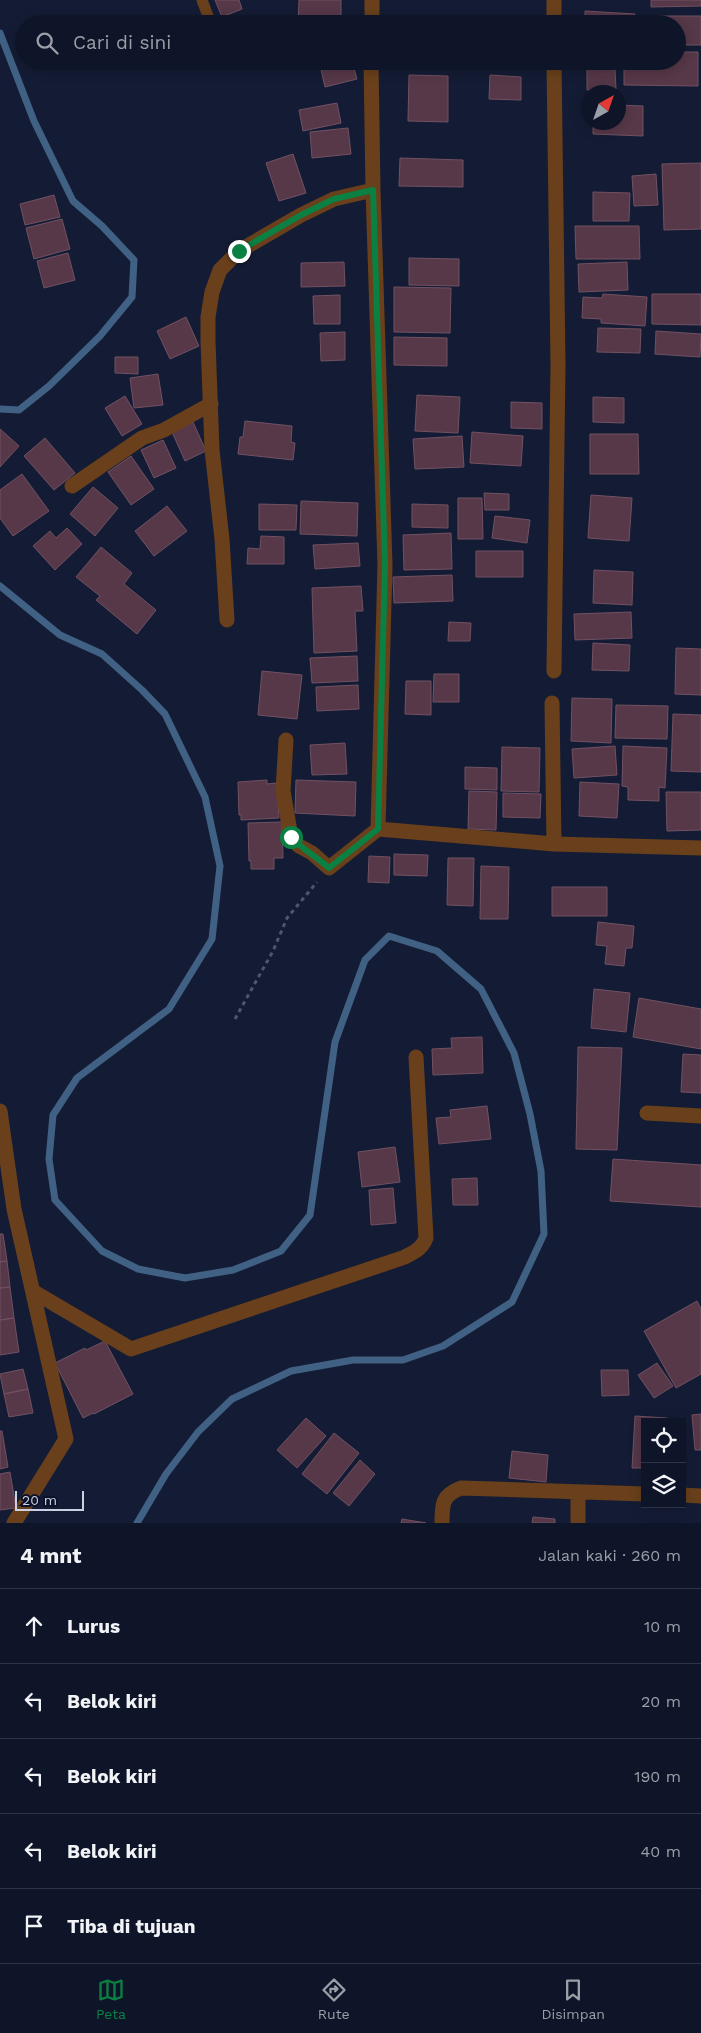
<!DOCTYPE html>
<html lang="id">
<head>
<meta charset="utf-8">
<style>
  :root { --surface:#0f1528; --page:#1d2234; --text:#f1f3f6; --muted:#9b9fa8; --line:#2f3445; --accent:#0b8043 }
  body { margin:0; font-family:"Work Sans",sans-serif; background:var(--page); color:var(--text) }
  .controls { position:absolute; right:15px; bottom:15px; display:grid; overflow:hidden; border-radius:0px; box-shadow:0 2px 12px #0003 }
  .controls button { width:45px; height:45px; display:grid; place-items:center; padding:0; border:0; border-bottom:1px solid var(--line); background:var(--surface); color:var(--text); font:25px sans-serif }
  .compass { position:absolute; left:581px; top:85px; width:45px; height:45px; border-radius:50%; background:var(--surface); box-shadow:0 2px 12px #0003; rotate:40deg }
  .scale { position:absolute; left:15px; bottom:12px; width:69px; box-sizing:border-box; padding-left:5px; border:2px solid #cbd1e3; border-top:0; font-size:14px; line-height:18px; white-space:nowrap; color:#cbd1e3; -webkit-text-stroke:4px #0b122a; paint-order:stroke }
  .stop { position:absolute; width:15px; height:15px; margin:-11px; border:4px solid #0b8043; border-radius:50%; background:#fff }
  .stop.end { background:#0b8043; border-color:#fff; box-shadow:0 1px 5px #0008 }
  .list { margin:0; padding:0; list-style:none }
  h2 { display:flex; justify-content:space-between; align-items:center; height:65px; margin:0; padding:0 20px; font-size:21px }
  h2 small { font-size:16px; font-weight:400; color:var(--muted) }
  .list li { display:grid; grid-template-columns:32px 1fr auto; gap:15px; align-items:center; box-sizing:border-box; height:75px; padding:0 20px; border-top:1px solid var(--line) }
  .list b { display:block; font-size:19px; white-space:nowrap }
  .list em { font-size:16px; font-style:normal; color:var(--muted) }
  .icon { flex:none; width:28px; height:28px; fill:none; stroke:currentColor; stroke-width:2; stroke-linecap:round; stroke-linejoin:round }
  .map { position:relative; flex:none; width:701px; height:1523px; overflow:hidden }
  .search { position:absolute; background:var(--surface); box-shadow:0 2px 12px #0003; left:15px; right:15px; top:15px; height:55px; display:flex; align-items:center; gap:12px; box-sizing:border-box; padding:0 18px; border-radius:28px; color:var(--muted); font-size:19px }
  .sheet { height:440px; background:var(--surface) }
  nav { display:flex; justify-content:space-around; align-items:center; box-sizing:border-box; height:70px; border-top:1px solid var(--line); background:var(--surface); font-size:14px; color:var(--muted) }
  nav a { display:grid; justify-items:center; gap:2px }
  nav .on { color:var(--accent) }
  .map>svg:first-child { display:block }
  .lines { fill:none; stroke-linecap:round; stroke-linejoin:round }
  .stream { stroke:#406184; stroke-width:7 }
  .building { fill:#563848; stroke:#715162 }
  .path { stroke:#4f566d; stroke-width:3; stroke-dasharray:4 4; stroke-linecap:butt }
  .lane { stroke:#69401b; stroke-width:11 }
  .street { stroke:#69401b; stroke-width:15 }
  .route { stroke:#0b8043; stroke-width:6 }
</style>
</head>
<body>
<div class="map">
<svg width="701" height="1523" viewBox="0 0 701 1523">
  <rect width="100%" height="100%" fill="#141c35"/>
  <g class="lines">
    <path class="stream" d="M0,33l34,88 39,80 29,25 32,34 -2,37 -32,39 -51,50 -30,24 -19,-1
      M0,586l60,49 42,19 40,36 23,24 40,83 15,69 -8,73 -43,70 -92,69 -24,37 -4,44 6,41 47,51 36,18 47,9 48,-8 48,-19 29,-36 25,-173 30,-82 24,-24 48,15 44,38 33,64 16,61 11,57 3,63 -32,68 -69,44 -40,14h-50l-62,11 -59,28 -34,33 -32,42 -29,49"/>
  </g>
  <path class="building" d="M215,0h24l3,9 -20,8z
    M299,0h42v24h-43z
    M651,0h50v6l-50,1z
    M585,11l50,3 -1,10h-49z
    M656,16h45v29h-24v-21h-21z
    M677,52h21v34l-74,-1v-24h53z
    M319,61h33l5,18 -32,8z
    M587,69h28l1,20 -29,1z
    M409,75l39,1v46l-40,-1z
    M490,75l31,2v23l-32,-1z
    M337,103l4,20 -38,8 -4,-21z
    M618,105l25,1v30l-50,-2v-12h25z
    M348,128l3,26 -39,4 -2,-26z
    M293,154l13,39 -27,8 -13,-38z
    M400,158l63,2v27l-64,-1z
    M701,163v66l-37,1 -2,-66z
    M656,174l2,31 -24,1 -2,-30z
    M593,192l37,1 -1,28h-36z
    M54,195l6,22 -35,8 -5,-21z
    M62,219l8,30 -36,10 -8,-31z
    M575,226h64l1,33h-64z
    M68,253l7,27 -31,8 -7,-27z
    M409,258l50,1v27l-50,-1z
    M344,262l1,24 -44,1v-24z
    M627,262l1,28 -49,2 -1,-28z
    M394,287l57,1 -1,45 -56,-1z
    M603,294l44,3 -2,29 -44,-3v-4l-19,-1 1,-21 19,1z
    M652,294h49v31l-49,-1z
    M340,295v29h-26l-1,-28z
    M186,317l13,29 -29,13 -13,-28z
    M598,328l43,1 -1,24 -43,-1z
    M656,331l45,3 -1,23 -45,-3z
    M345,332v28l-24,1 -1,-28z
    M394,337l53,1v28l-53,-1z
    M115,357h23v17l-23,-1z
    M158,374l5,31 -29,3 -4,-30z
    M417,395l43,2 -2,36 -43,-2z
    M125,396l17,28 -20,12 -17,-28z
    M593,397l31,1v25l-31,-1z
    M511,402l31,1v26l-31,-1z
    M245,421l47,5 -1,16 4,1 -2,17 -55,-6 2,-17h3z
    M193,422l13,29 -21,10 -13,-29z
    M0,429l19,17 -19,21z
    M472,432l51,4 -2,30 -51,-3z
    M590,434h48l1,40h-49z
    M462,436l2,31 -49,2 -2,-30z
    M45,438l30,35 -21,17 -30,-34z
    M163,440l13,28 -22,10 -13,-28z
    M131,456l23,33 -23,16 -23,-33z
    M22,474l27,37 -36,25 -13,-18v-28z
    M93,487l25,21 -23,28 -25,-22z
    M484,493l25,1v16h-24z
    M591,495l41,3 -3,43 -41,-3z
    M458,498h24l1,41h-25z
    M301,501l57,2 -1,33 -57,-2z
    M259,504l38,1 -1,25h-37z
    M412,504l36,1v23l-36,-1z
    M167,506l20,25 -33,25 -19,-25z
    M495,516l35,4 -3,23 -35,-5z
    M67,528l15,16 -27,26 -22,-24 17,-15 6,7z
    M451,533l1,36 -48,1 -1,-35z
    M261,536l23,1v27h-37l1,-16 12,1z
    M358,543l2,23 -45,3 -2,-24z
    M101,547l31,26 -8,11 32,26 -19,24 -41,-34 4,-4 -24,-19z
    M476,551h47v26h-47z
    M594,570l39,2 -1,33 -39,-2z
    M452,575l1,26 -59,2 -1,-26z
    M361,586l2,25h-8l2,40 -43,2 -2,-65z
    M631,612l1,26 -57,2 -1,-26z
    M449,622l22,1 -1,18h-22z
    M593,643l37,2 -1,26 -37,-1z
    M676,648l25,1v46l-26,-1z
    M357,656l1,25 -46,2 -2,-25z
    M262,671l40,4 -5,44 -39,-4z
    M434,674h25v28h-26z
    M406,681h25v34l-26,-1z
    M358,685l1,24 -42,2 -1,-24z
    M572,698l40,1 -1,44 -40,-2z
    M616,705l52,1 -1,33 -52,-1z
    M673,714l28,1v57l-30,-1z
    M345,743l2,31 -35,1 -2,-30z
    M615,746l2,29 -43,3 -2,-29z
    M623,746l44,2 -2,40 -6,-1v14l-31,-1v-13l-6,-1z
    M502,747l38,1 -1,44 -38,-1z
    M465,767l32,1v22l-32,-1z
    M267,780v4l10,-1 2,35 -38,2v-5h-2l-1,-33z
    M296,780l60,2 -1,34 -60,-3z
    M580,782l39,2 -2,34 -38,-2z
    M469,791l28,1 -1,38 -28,-1z
    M666,792h35v38l-34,1z
    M503,793l38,1 -1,24 -37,-1z
    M282,822l1,36h-9v11h-23v-8h-2l-1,-38z
    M394,854l34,1 -1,21 -33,-1z
    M369,856l21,1 -1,26 -21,-1z
    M448,858h26l-1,48 -26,-1z
    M481,866l28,1 -1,52h-28z
    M552,887h55v29h-55z
    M598,922l36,4 -2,22h-6l-2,18 -19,-2 2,-18 -11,-1z
    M594,989l36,4 -4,39 -35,-4z
    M639,998l62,11v40l-68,-12z
    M482,1037l1,36 -50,2 -1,-26 20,-1 -1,-10z
    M578,1047l44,1 -5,102 -41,-1z
    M683,1054l18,1v38l-20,-1z
    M487,1106l4,33 -52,5 -3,-26 15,-1 -1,-7z
    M395,1147l5,35 -38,5 -4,-35z
    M613,1159l88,6v42l-91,-6z
    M477,1178l1,27h-25l-1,-26z
    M393,1188l3,35 -25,2 -2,-35z
    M0,1234h3l4,27 -7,1z
    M7,1261l3,26 -10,1v-26z
    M10,1287l4,31 -14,2v-32z
    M697,1301l4,8v65l-25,14 -32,-57z
    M14,1318l5,34 -19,3v-35z
    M105,1341l28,53 -39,20 -1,-1 -10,5 -28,-55 30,-15 1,2z
    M657,1363l16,23 -19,12 -16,-23z
    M23,1369l5,20 -24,5 -4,-20z
    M601,1370h27l1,25 -27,1z
    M28,1389l5,24 -24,4 -5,-23z
    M701,1414v36h-6l-3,-35z
    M635,1416l32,2 -1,4h-21v46h-13z
    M306,1418l20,18 -29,32 -20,-18z
    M0,1431h2l6,36 -8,2z
    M334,1433l25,20 -32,41 -25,-20z
    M512,1451l36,4 -2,27 -37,-4z
    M360,1460l15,14 -26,32 -16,-13z
    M10,1472l6,36 -16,2v-36z
    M533,1517l22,2v4h-23z
    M402,1519l24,4h-25z"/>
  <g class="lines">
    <path class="path" d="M235,1019l38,-68 14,-33 30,-36"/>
    <path class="lane" d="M202,0l9,24"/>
    <path class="street" d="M554,0v24
      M372,24v-24
      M371,61l2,129 12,375 -7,264
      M72,486l70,-48 22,-8 47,-26
      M227,620l-5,-81 -10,-89 -4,-109v-24l4,-25 8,-22 19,-19 62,-36 33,-16 39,-9
      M554,671l4,-306 -4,-304
      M552,703l2,141
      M286,740l-3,51 8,46 8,9 13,7 17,15 49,-39 176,15 147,4
      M0,1111l14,98 52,230 -52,84
      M647,1113l54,3
      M34,1292l97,57 274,-92c9,-5 17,-8 21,-19l-10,-181
      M682,1495l19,1
      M442,1523c0,-19 0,-28 19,-35l184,6
      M578,1523v-30"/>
  </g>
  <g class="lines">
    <path class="route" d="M239,251l62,-36 33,-16 39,-9 12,375 -7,264 -49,39c-12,-11 -27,-19 -38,-31"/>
  </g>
</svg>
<div class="controls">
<button><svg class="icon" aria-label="locate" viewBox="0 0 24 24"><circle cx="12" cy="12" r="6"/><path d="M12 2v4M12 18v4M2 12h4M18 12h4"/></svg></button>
<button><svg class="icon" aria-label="layers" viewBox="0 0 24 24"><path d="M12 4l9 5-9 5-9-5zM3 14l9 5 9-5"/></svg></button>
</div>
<svg class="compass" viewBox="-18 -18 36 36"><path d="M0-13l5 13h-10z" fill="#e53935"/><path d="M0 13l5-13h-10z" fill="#9b9fa8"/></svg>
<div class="scale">20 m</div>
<div class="stop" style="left:291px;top:837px"></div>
<div class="stop end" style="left:239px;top:251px"></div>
<div class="search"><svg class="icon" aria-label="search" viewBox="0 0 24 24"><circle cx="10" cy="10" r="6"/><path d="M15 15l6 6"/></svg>Cari di sini</div>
</div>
<section class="sheet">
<h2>4 mnt<small>Jalan kaki · 260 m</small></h2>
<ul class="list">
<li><svg class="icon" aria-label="ahead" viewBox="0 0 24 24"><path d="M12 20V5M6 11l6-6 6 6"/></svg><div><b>Lurus</b></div><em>10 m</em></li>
<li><svg class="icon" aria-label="left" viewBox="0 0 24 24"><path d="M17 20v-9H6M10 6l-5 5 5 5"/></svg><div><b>Belok kiri</b></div><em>20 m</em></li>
<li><svg class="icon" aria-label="left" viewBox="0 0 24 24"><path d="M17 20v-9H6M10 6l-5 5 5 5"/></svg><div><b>Belok kiri</b></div><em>190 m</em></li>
<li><svg class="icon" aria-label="left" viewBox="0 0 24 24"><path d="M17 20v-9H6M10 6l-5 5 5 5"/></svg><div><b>Belok kiri</b></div><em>40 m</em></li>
<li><svg class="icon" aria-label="arrive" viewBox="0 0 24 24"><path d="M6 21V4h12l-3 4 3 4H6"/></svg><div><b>Tiba di tujuan</b></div></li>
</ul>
</section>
<nav>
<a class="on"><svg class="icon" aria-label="map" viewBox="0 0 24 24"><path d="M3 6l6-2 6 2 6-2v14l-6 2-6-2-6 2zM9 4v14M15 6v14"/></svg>Peta</a>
<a><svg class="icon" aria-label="directions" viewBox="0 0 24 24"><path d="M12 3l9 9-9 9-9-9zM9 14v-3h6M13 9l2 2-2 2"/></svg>Rute</a>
<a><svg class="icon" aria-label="saved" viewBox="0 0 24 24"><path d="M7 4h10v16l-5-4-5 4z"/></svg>Disimpan</a>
</nav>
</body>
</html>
